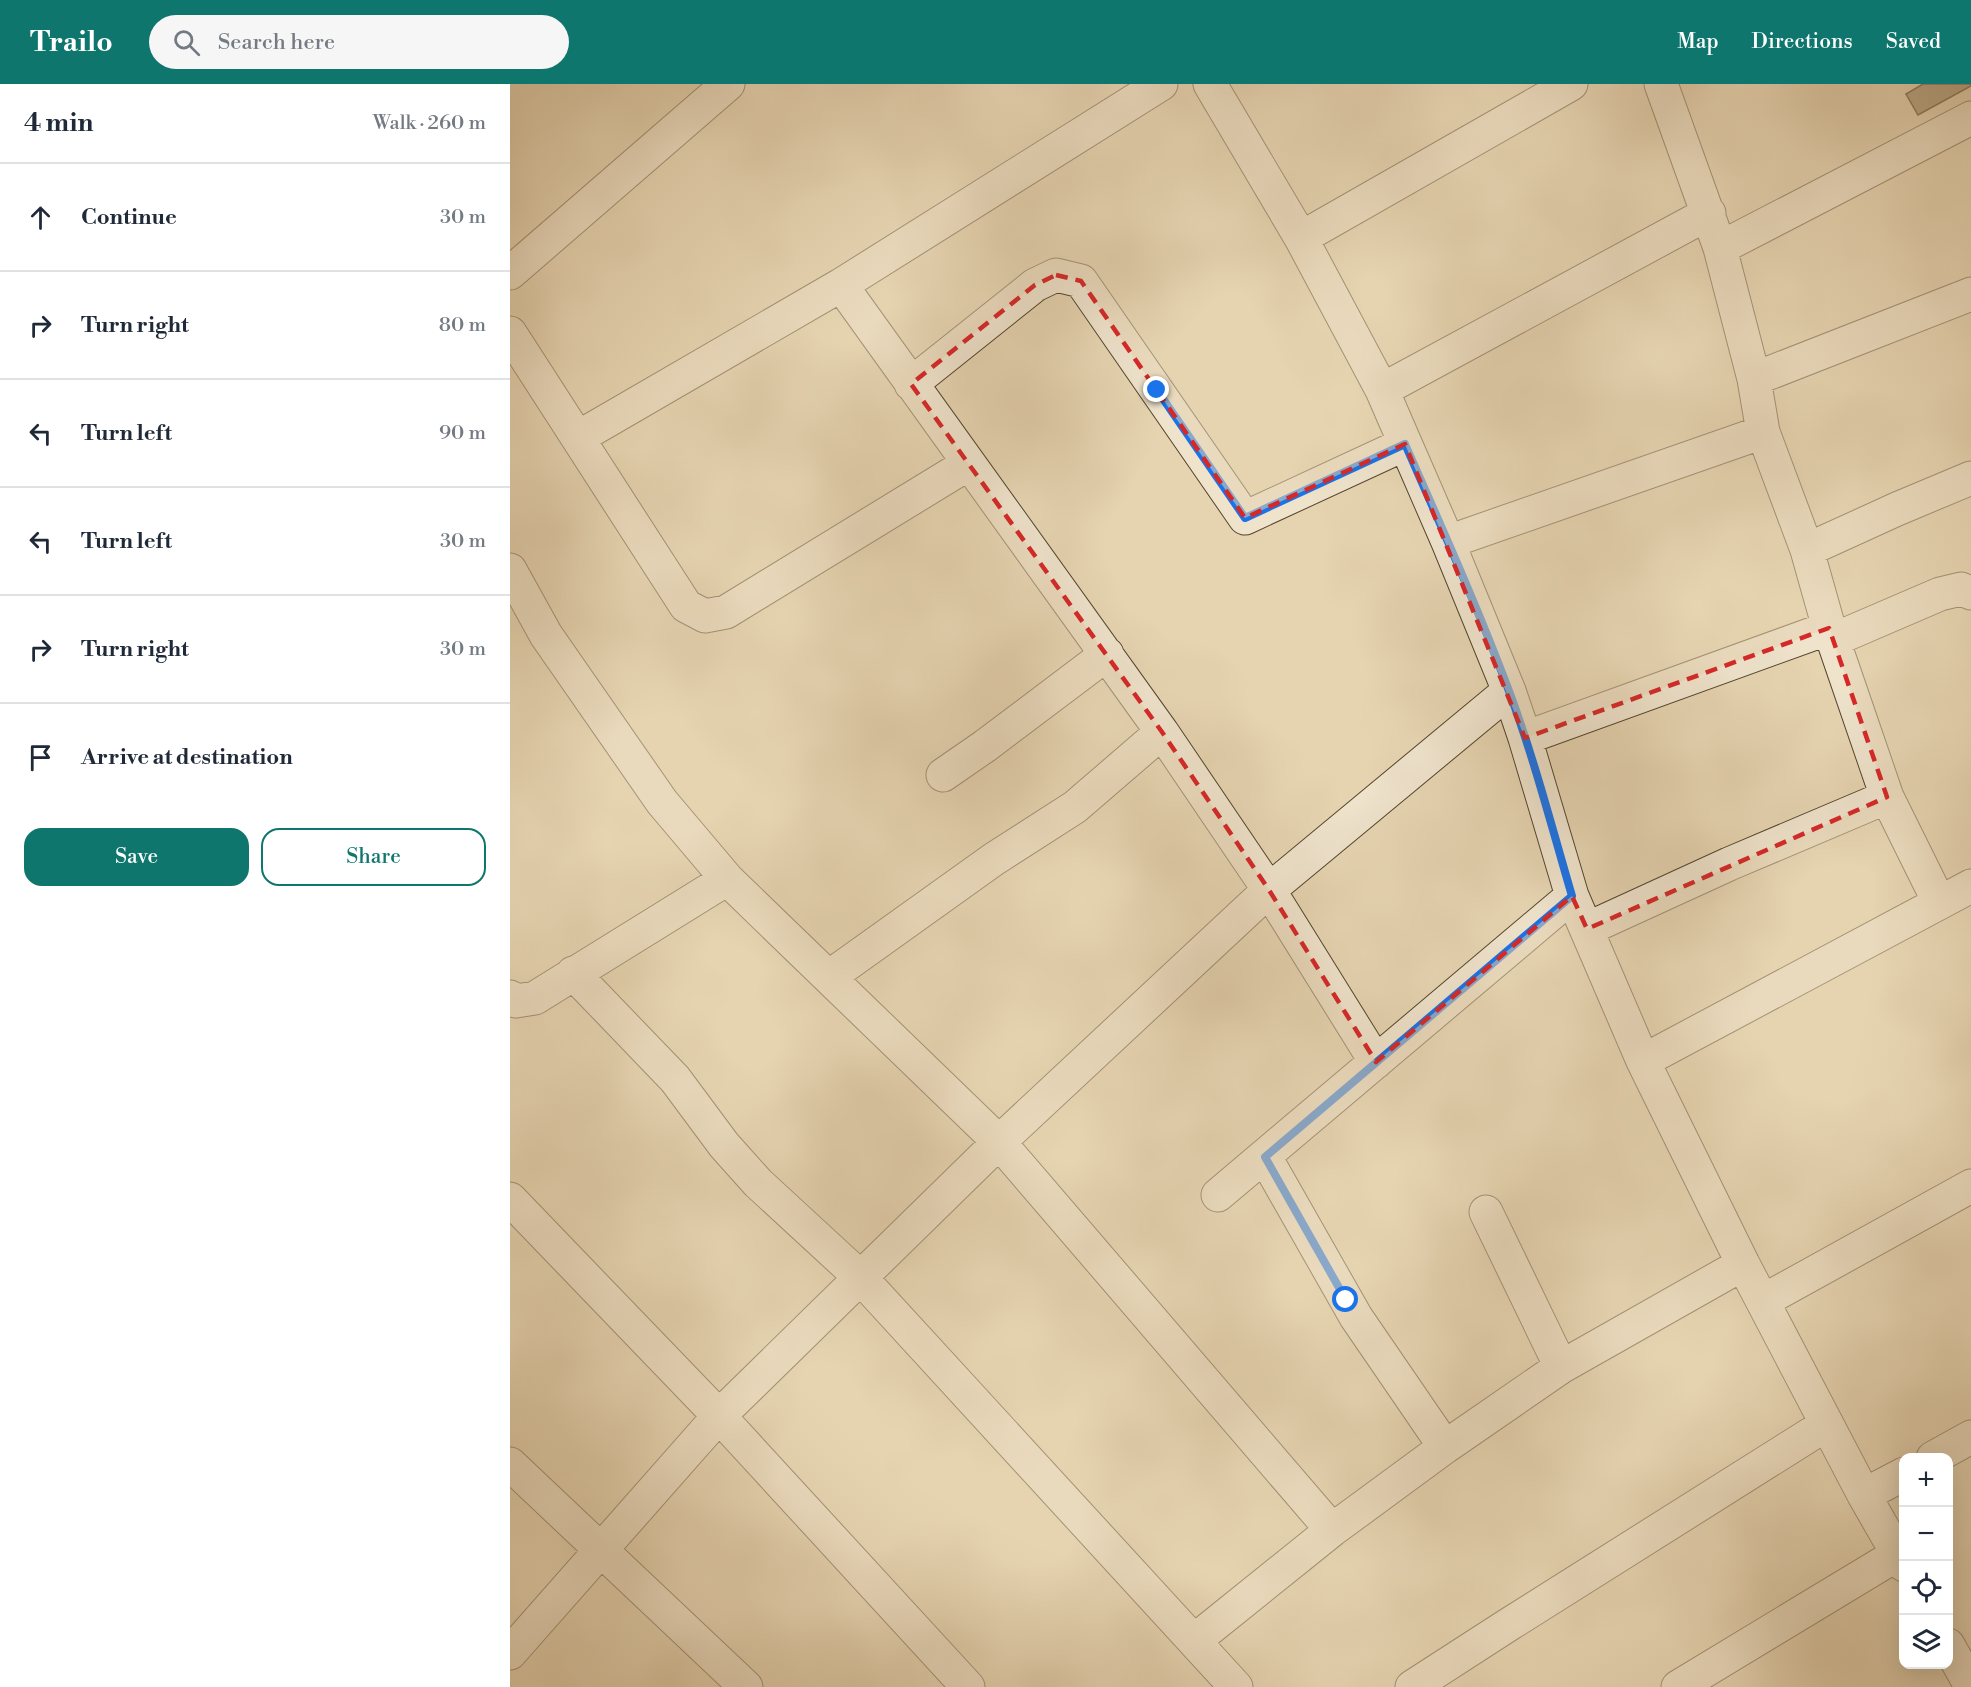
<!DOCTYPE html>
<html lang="en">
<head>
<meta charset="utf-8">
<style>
  :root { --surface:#fff; --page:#f6f6f7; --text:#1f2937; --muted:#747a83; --line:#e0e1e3; --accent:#0f766e }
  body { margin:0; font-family:"Libre Bodoni",serif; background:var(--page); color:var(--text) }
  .controls { position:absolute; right:18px; bottom:18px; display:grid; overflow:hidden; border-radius:12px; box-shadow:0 6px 24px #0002 }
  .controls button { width:54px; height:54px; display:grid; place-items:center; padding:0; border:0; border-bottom:2px solid var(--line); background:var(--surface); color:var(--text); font:30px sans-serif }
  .stop { position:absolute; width:18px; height:18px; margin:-14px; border:4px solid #1a73e8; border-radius:50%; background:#fff }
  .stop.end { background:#1a73e8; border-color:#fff; box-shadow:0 2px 6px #0008 }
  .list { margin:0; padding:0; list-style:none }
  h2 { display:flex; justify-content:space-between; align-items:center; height:78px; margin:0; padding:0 24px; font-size:26px }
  h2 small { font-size:20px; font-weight:400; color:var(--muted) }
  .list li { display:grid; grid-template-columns:39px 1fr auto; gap:18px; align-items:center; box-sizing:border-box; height:108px; padding:0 24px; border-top:2px solid var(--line) }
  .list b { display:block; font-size:22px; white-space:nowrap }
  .list em { font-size:20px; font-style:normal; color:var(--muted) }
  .actions { display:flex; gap:12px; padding:18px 24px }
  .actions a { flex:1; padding:14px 0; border:2px solid var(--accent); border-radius:18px; text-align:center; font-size:21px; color:var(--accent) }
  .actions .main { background:var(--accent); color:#fff }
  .icon { flex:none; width:33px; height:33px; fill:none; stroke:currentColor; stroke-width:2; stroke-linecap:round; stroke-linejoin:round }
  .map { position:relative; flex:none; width:1461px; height:1603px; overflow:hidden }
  header { display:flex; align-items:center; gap:36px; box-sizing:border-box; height:84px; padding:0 30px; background:var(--accent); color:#fff }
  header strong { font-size:28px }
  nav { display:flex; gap:33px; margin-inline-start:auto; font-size:21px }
  .search { width:420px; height:54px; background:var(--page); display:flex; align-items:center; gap:15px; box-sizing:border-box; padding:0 21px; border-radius:33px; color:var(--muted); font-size:22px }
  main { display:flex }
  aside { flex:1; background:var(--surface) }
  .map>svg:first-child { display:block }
  .building { fill:#89785c; stroke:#241500; stroke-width:1.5 }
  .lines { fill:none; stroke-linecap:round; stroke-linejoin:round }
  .street-casing { stroke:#54452c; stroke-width:35 }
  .street { stroke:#efe3cc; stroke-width:33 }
  .route { stroke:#1a73e8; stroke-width:8 }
  .marked { fill:none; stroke:#d62828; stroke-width:4.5; stroke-dasharray:12 8; stroke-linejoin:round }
</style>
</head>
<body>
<header>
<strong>Trailo</strong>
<div class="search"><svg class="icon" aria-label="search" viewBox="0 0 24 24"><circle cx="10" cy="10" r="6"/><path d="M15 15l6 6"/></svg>Search here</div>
<nav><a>Map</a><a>Directions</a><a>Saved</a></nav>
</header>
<main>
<aside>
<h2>4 min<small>Walk · 260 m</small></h2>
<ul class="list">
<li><svg class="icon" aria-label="ahead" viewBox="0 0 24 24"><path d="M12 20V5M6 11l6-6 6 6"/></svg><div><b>Continue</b></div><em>30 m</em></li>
<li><svg class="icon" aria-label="right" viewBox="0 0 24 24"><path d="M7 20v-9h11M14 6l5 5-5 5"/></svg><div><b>Turn right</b></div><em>80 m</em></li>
<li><svg class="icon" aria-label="left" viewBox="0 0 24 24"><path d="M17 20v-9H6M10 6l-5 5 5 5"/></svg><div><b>Turn left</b></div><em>90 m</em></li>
<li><svg class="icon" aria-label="left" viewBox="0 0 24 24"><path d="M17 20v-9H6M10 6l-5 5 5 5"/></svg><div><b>Turn left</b></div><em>30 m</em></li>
<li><svg class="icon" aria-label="right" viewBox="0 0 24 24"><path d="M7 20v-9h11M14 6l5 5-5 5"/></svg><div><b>Turn right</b></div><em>30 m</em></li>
<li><svg class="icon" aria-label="arrive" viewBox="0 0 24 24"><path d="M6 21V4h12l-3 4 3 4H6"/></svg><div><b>Arrive at destination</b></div></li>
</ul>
<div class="actions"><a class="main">Save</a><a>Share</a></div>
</aside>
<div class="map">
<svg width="1461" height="1603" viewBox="0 0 1461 1603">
  <rect width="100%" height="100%" fill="#e6d4b1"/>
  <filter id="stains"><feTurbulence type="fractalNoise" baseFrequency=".00333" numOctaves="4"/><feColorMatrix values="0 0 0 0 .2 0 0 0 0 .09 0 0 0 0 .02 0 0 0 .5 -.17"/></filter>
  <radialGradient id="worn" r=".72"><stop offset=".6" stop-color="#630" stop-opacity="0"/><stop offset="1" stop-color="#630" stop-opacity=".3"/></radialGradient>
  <path class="building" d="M1413,0h48v2l-53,29 -12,-21z"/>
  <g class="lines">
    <defs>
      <path id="street" d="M700,0l91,154 81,152 66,152 61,149 16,47 47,158 71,165 100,203 121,231 40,70
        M1151,0l59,164 34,131 9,53 44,118 22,78 58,169 52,105
        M791,154l270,-154
        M1210,164l251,-130
        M0,189l218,-189
        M331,201l321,447 107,158 107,172
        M0,249l176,273 19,10 21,-4 242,-148
        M1244,295l217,-85
        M401,300l124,-99 21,-10 25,6 164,237 160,-74
        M872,306l327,-177
        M69,353l262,-152 320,-201
        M938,458l315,-110
        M1297,466l90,-41 74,-31
        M0,486l36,65 116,167 65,77 272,263 333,388
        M1323,556l107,-46 21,-5 10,4
        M1015,654l304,-110
        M433,691l42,-29 122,-92
        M1077,845l142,-65 158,-67
        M63,889l102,106 49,66 34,38 102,94 376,410
        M319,893l165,-118 81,-52 87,-75
        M0,913l6,4 19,-3 192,-119
        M1133,977l328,-175
        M755,1073l91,160 89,130
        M708,1111l354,-299
        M0,1115l209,217 249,271
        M976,1128l75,155
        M1253,1217l208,-115
        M1423,1374l38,-21
        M0,1380l236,223
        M1354,1411l40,-21
        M684,1557l138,-111 113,-83 116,-80 182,-103
        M1438,1561l23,41
        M0,1569l209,-237 280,-274 270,-252 240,-199
        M902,1603l96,-62 319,-201
        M1168,1603l220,-133"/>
    </defs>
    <use href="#street" class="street-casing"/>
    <use href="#street" class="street"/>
  </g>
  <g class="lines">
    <path class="route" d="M647,306l88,128 160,-74c36,82 73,164 104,247 25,67 43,137 63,205l-307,261 81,143"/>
  </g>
  <path d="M0 0H1461V1603H0ZM546,191l25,6 164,237 160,-74 120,294 304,-110 58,169 -300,132 -15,-33 -196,166 -107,-172 -107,-158 -251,-348 124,-99z" fill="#e6d4b1" fill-opacity=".55" fill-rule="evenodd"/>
  <path class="marked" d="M546,191l25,6 164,237 160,-74 120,294 304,-110 58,169 -300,132 -15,-33 -196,166 -107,-172 -107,-158 -251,-348 124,-99z"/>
  <rect width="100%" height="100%" filter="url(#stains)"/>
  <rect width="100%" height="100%" fill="url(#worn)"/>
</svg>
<div class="controls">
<button>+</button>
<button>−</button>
<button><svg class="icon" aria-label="locate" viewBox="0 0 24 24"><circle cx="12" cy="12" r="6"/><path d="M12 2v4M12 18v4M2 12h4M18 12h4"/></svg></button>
<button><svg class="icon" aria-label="layers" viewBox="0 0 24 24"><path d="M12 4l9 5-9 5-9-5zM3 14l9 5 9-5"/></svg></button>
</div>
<div class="stop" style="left:836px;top:1216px"></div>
<div class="stop end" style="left:647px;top:306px"></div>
</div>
</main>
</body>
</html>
